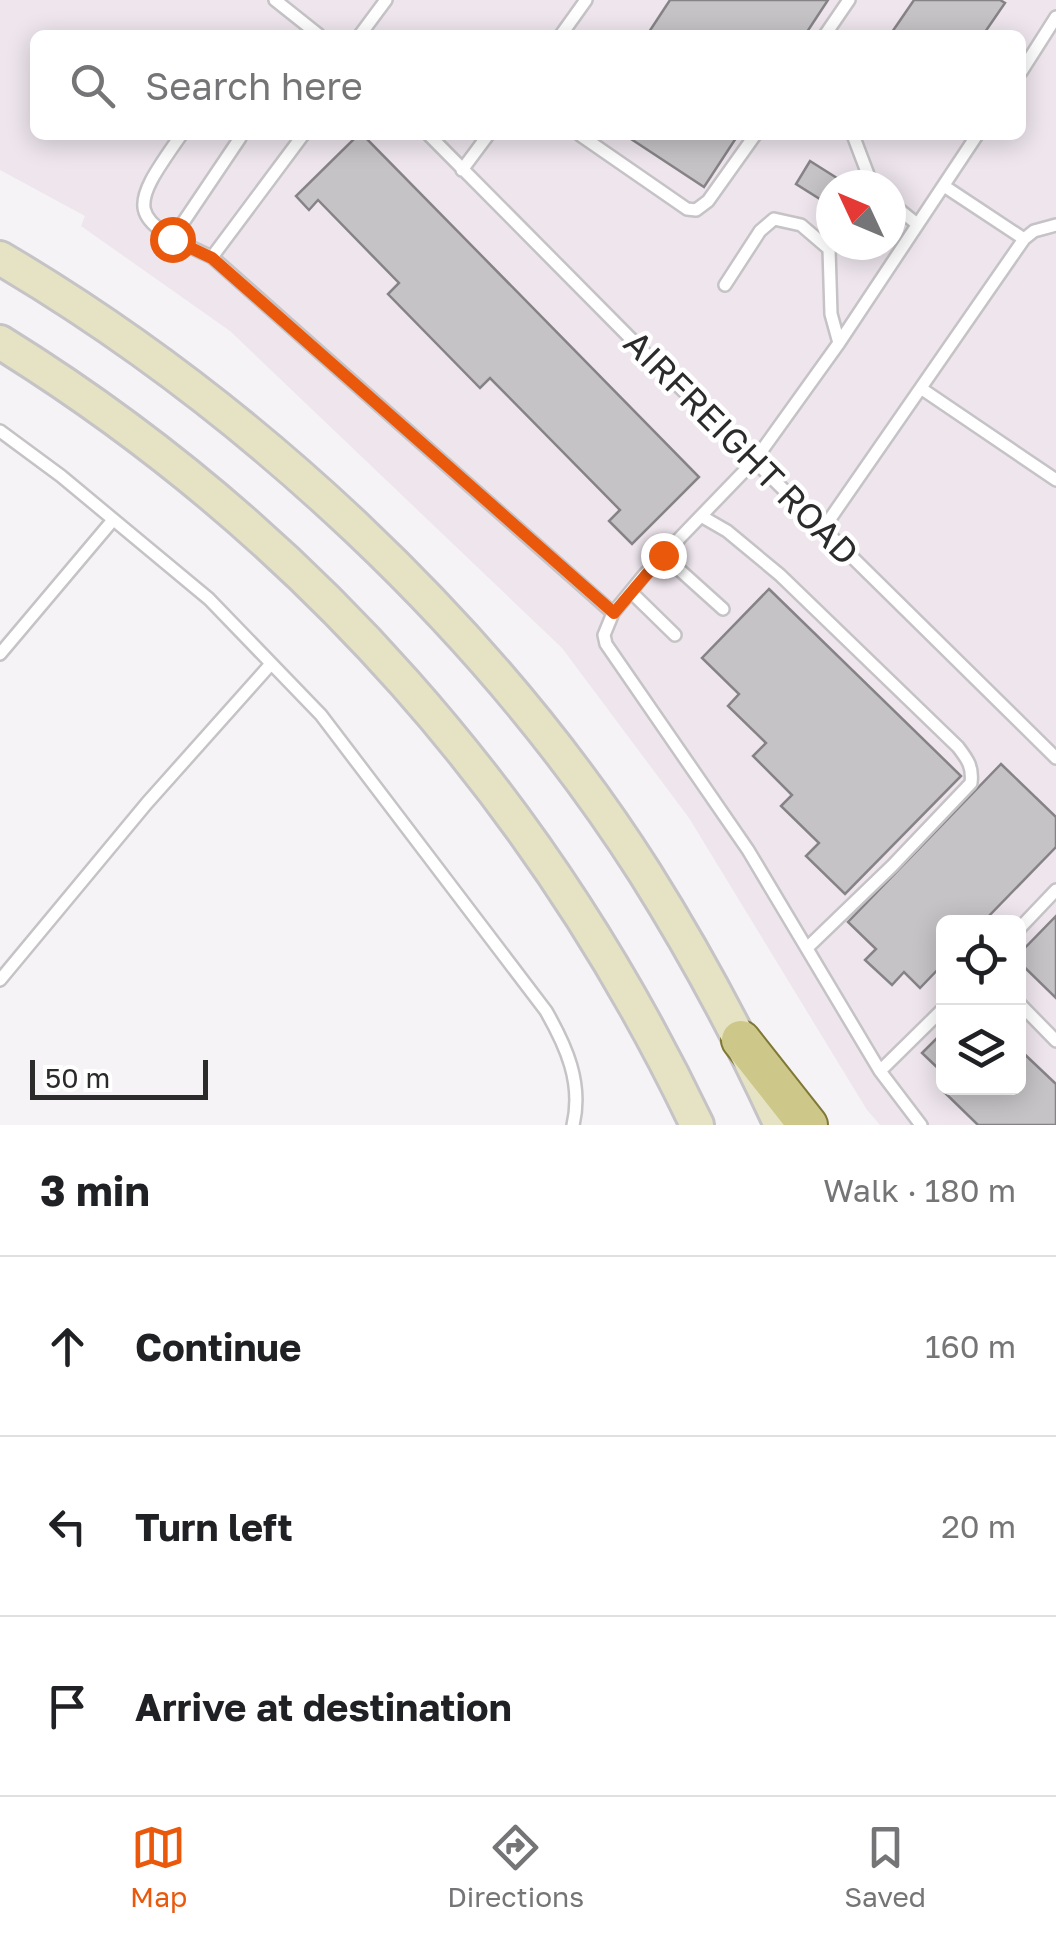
<!DOCTYPE html>
<html lang="en">
<head>
<meta charset="utf-8">
<style>
  :root { --surface:#fff; --page:#f6f6f6; --text:#202124; --muted:#757577; --line:#e0e0e0; --accent:#ea580c }
  body { margin:0; font-family:"Golos Text",sans-serif; background:var(--page); color:var(--text) }
  .controls { position:absolute; right:30px; bottom:30px; display:grid; overflow:hidden; border-radius:15px; box-shadow:0 5px 25px #0003 }
  .controls button { width:90px; height:90px; display:grid; place-items:center; padding:0; border:0; border-bottom:2px solid var(--line); background:var(--surface); color:var(--text); font:50px sans-serif }
  .compass { position:absolute; left:816px; top:170px; width:90px; height:90px; border-radius:50%; background:var(--surface); box-shadow:0 5px 25px #0003; rotate:314deg }
  .scale { position:absolute; left:30px; bottom:25px; width:178px; box-sizing:border-box; padding-left:10px; border:5px solid #2c2b2c; border-top:0; font-size:28px; line-height:35px; white-space:nowrap; color:#2c2b2c; -webkit-text-stroke:8px #fff; paint-order:stroke }
  .stop { position:absolute; width:30px; height:30px; margin:-22px; border:8px solid #ea580c; border-radius:50%; background:#fff }
  .stop.end { background:#ea580c; border-color:#fff; box-shadow:0 2px 10px #0008 }
  .list { margin:0; padding:0; list-style:none }
  h2 { display:flex; justify-content:space-between; align-items:center; height:130px; margin:0; padding:0 40px; font-size:42px }
  h2 small { font-size:32px; font-weight:400; color:var(--muted) }
  .list li { display:grid; grid-template-columns:65px 1fr auto; gap:30px; align-items:center; box-sizing:border-box; height:180px; padding:0 40px; border-top:2px solid var(--line) }
  .list b { display:block; font-size:38px; white-space:nowrap }
  .list em { font-size:32px; font-style:normal; color:var(--muted) }
  .icon { flex:none; width:55px; height:55px; fill:none; stroke:currentColor; stroke-width:2; stroke-linecap:round; stroke-linejoin:round }
  .map { position:relative; flex:none; width:1056px; height:1125px; overflow:hidden }
  .search { position:absolute; background:var(--surface); box-shadow:0 5px 25px #0003; left:30px; right:30px; top:30px; height:110px; display:flex; align-items:center; gap:25px; box-sizing:border-box; padding:0 35px; border-radius:15px; color:var(--muted); font-size:38px }
  .sheet { height:670px; background:var(--surface) }
  nav { display:flex; justify-content:space-around; align-items:center; box-sizing:border-box; height:140px; border-top:2px solid var(--line); background:var(--surface); font-size:28px; color:var(--muted) }
  nav a { display:grid; justify-items:center; gap:5px }
  nav .on { color:var(--accent) }
  .map>svg:first-child { display:block }
  .built { fill:#eee5ed; fill-rule:evenodd }
  .building { fill:#c6c3c6; stroke:#868386; stroke-width:2.5 }
  .lines { fill:none; stroke-linecap:round; stroke-linejoin:round }
  .lane-casing { stroke:#c5c3c5; stroke-width:16 }
  .secondary-casing { stroke:#c5c3c5; stroke-width:38 }
  .primary-casing { stroke:#7f7836; stroke-width:42 }
  .lane { stroke:#fff; stroke-width:11 }
  .secondary { stroke:#e6e3c4; stroke-width:32 }
  .primary { stroke:#cdc789; stroke-width:38 }
  .route { stroke:#ea580c; stroke-width:12 }
  .labels { text-anchor:middle; stroke-width:9; stroke-linejoin:round; paint-order:stroke }
  .street-label { font-size:35px; fill:#2c2b2c; stroke:#fff }
</style>
</head>
<body>
<div class="map">
<svg width="1056" height="1125" viewBox="0 0 1056 1125">
  <rect width="100%" height="100%" fill="#f6f3f6"/>
  <path class="built" d="M0,0h1056v1125h-176l-13,-15 -178,-292 -127,-170 -332,-317 -149,-105 4,-10 -85,-46zM35,35h986v100h-986zM831,185h60v60h-60zM944,922h74v166h-74z"/>
  <path class="building" d="M670,0h158l-23,35h-158z
    M914,0h86l5,3 -22,32h-93z
    M358,135h5l336,342 -67,67 -23,-23 11,-11 -130,-132 -10,10 -92,-94 11,-11 -81,-83 -9,10 -13,-14z
    M625,135h113l-34,52z
    M810,161l38,24h-17v21l-35,-22z
    M769,589l192,187 -116,118 -39,-38 13,-13 -38,-37 11,-11 -39,-39 13,-13 -38,-37 11,-12 -37,-36z
    M1001,764l55,53v30l-73,75h-39v41l-24,25 -16,-16 -12,13 -27,-25 11,-11 -28,-27z
    M1056,916v82l-38,-37v-6z
    M944,1031v43l-22,-21z
    M1018,1048l38,36v41h-78l-36,-35 2,-2h74z"/>
  <g class="lines">
    <defs>
      <path id="lane" d="M275,0l44,35
        M360,35l26,-35
        M561,35l25,-35
        M825,35l24,-35
        M1021,72l35,-55
        M181,135c-53,75 -55,83 31,122l401,356
        M429,135l218,220 409,403
        M580,135l107,74 9,1 12,-9 47,-66
        M853,135l19,50
        M462,170l26,-35
        M944,186l80,53
        M891,203l26,21
        M172,239l68,-101
        M212,257l91,-122
        M725,285l35,-54 14,-12 27,6 28,24 2,65 8,29
        M922,389l134,91
        M0,431l61,45 148,123 112,116 225,296c20,35 37,72 27,114
        M701,516l26,15 53,44 178,172c10,13 15,20 13,36l-79,83 -85,82
        M823,529l201,-290 10,-8 22,-6
        M663,555l60,54
        M631,592l44,43
        M0,654l113,-134
        M1018,930l38,-40
        M0,980l147,-177 123,-138
        M1018,1002l38,39
        M880,1071l64,-63
        M921,1125l-41,-54 -132,-221 -142,-206 -2,-9 9,-22 32,-39 110,-114 84,-117 138,-208"/>
      <path id="secondary" d="M0,258c249,147 489,370 645,615 51,81 96,165 136,252
        M0,342c305,189 543,460 697,783"/>
      <path id="primary" d="M741,1040l67,85"/>
    </defs>
    <use href="#lane" class="lane-casing"/>
    <use href="#secondary" class="secondary-casing"/>
    <use href="#primary" class="primary-casing"/>
    <use href="#lane" class="lane"/>
    <use href="#secondary" class="secondary"/>
    <use href="#primary" class="primary"/>
  </g>
  <g class="lines">
    <path class="route" d="M172,239l40,19 402,355 49,-58"/>
  </g>
  <g class="labels">
    <g class="street-label">
      <text transform="translate(741 448) rotate(45)" y="12">AIRFREIGHT ROAD</text>
    </g>
  </g>
</svg>
<div class="controls">
<button><svg class="icon" aria-label="locate" viewBox="0 0 24 24"><circle cx="12" cy="12" r="6"/><path d="M12 2v4M12 18v4M2 12h4M18 12h4"/></svg></button>
<button><svg class="icon" aria-label="layers" viewBox="0 0 24 24"><path d="M12 4l9 5-9 5-9-5zM3 14l9 5 9-5"/></svg></button>
</div>
<svg class="compass" viewBox="-18 -18 36 36"><path d="M0-13l5 13h-10z" fill="#e53935"/><path d="M0 13l5-13h-10z" fill="#757577"/></svg>
<div class="scale">50 m</div>
<div class="stop" style="left:172px;top:239px"></div>
<div class="stop end" style="left:663px;top:555px"></div>
<div class="search"><svg class="icon" aria-label="search" viewBox="0 0 24 24"><circle cx="10" cy="10" r="6"/><path d="M15 15l6 6"/></svg>Search here</div>
</div>
<section class="sheet">
<h2>3 min<small>Walk · 180 m</small></h2>
<ul class="list">
<li><svg class="icon" aria-label="ahead" viewBox="0 0 24 24"><path d="M12 20V5M6 11l6-6 6 6"/></svg><div><b>Continue</b></div><em>160 m</em></li>
<li><svg class="icon" aria-label="left" viewBox="0 0 24 24"><path d="M17 20v-9H6M10 6l-5 5 5 5"/></svg><div><b>Turn left</b></div><em>20 m</em></li>
<li><svg class="icon" aria-label="arrive" viewBox="0 0 24 24"><path d="M6 21V4h12l-3 4 3 4H6"/></svg><div><b>Arrive at destination</b></div></li>
</ul>
</section>
<nav>
<a class="on"><svg class="icon" aria-label="map" viewBox="0 0 24 24"><path d="M3 6l6-2 6 2 6-2v14l-6 2-6-2-6 2zM9 4v14M15 6v14"/></svg>Map</a>
<a><svg class="icon" aria-label="directions" viewBox="0 0 24 24"><path d="M12 3l9 9-9 9-9-9zM9 14v-3h6M13 9l2 2-2 2"/></svg>Directions</a>
<a><svg class="icon" aria-label="saved" viewBox="0 0 24 24"><path d="M7 4h10v16l-5-4-5 4z"/></svg>Saved</a>
</nav>
</body>
</html>
